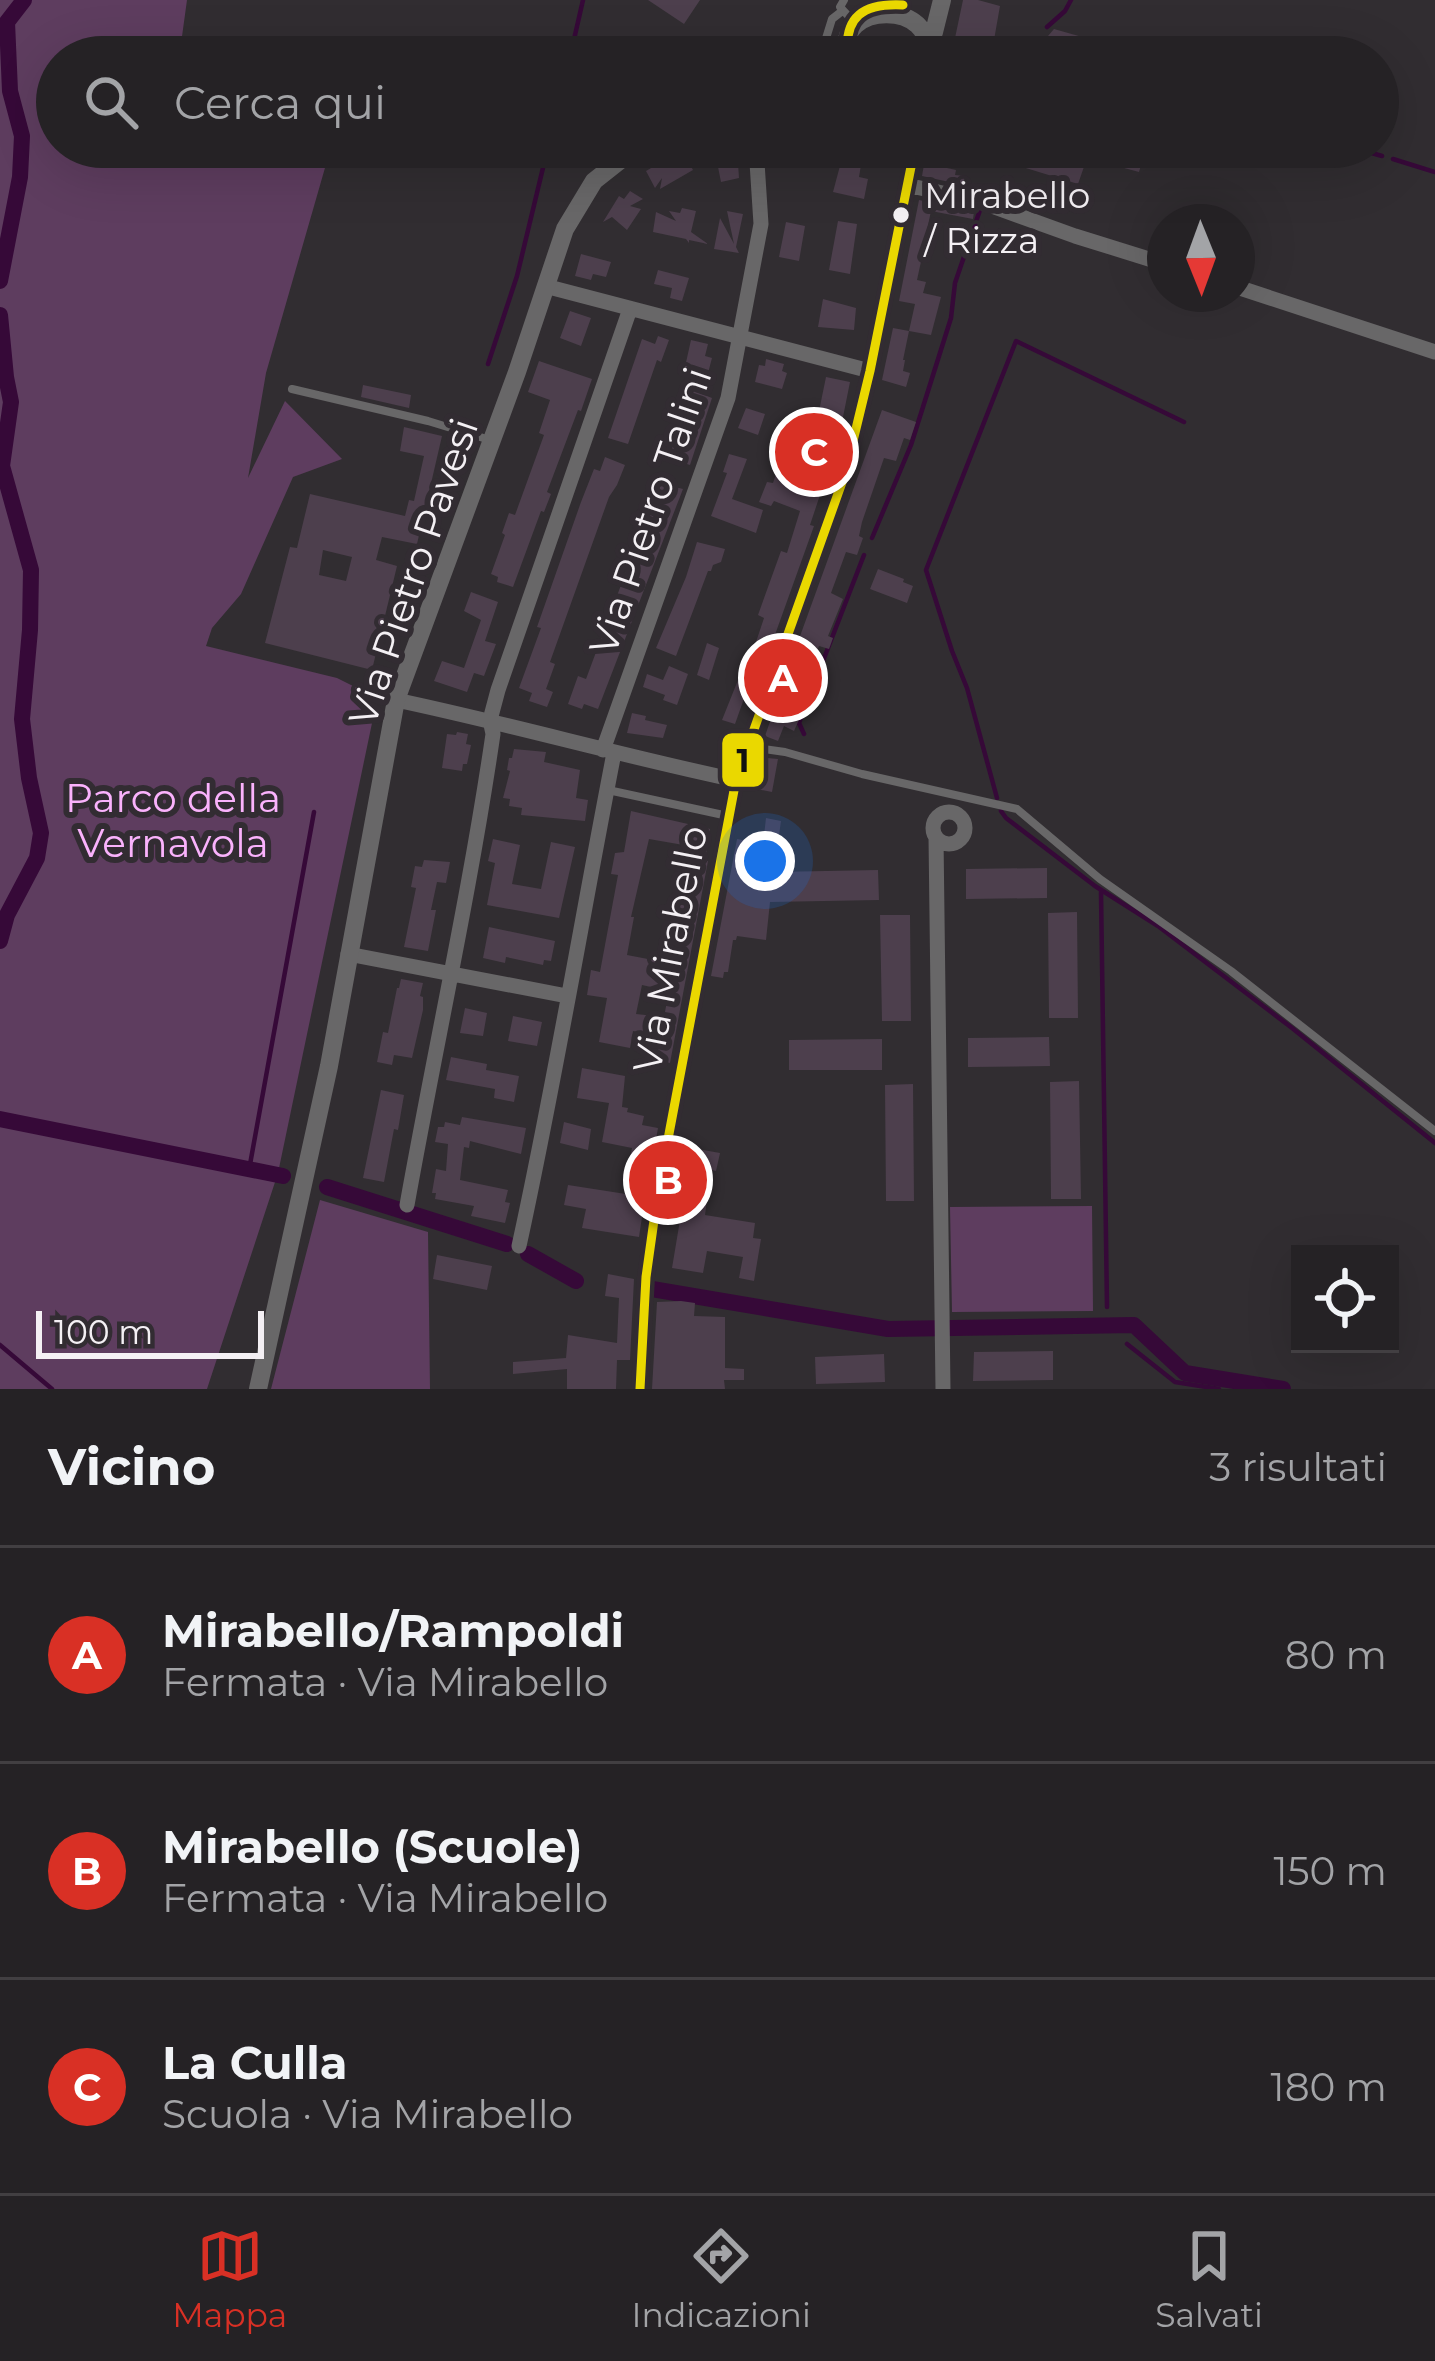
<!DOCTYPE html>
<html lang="it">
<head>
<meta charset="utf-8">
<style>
  :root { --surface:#252225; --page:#2d2a2d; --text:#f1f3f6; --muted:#a3a4a7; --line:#423f42; --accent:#d93025 }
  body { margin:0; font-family:Montserrat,sans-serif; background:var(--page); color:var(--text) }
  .controls { position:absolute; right:36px; bottom:36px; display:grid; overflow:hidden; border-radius:0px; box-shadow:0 12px 48px #0002 }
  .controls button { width:108px; height:108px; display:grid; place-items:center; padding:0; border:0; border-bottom:3px solid var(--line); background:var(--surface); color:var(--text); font:60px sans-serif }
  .compass { position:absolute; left:1147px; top:204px; width:108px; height:108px; border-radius:50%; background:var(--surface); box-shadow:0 12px 48px #0002; rotate:179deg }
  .scale { position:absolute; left:36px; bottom:30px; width:228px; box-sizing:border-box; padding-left:12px; border:6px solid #f4f0f4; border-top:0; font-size:33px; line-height:42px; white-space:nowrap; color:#f4f0f4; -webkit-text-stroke:9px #322c32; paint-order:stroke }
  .you { position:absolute; left:765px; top:861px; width:42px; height:42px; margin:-30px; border:9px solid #fff; border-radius:50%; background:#1a73e8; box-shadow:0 0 0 18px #1a73e833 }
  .badge { display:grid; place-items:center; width:78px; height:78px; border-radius:50%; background:var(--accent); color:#fff; font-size:39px; font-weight:700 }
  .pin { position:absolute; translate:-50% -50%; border:6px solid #fff; box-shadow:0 3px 12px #0006 }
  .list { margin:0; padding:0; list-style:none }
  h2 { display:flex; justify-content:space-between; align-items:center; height:156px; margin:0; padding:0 48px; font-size:51px }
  h2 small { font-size:39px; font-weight:400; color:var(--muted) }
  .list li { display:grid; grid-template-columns:78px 1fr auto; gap:36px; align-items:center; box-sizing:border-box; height:216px; padding:0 48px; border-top:3px solid var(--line) }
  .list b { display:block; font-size:45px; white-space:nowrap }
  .list p { margin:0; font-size:39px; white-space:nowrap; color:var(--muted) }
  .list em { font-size:39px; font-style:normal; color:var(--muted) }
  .icon { flex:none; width:66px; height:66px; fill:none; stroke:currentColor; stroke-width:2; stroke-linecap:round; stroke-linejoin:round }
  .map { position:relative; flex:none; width:1435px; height:1389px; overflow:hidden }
  .search { position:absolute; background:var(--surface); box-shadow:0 12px 48px #0002; left:36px; right:36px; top:36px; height:132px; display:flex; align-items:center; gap:30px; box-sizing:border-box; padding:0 42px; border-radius:66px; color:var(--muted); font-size:45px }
  .sheet { height:804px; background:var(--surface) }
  nav { display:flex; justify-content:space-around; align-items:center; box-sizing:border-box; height:168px; border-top:3px solid var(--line); background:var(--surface); font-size:33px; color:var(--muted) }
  nav a { display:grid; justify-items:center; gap:6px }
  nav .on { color:var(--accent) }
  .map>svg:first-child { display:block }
  .green { fill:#5e3d5f }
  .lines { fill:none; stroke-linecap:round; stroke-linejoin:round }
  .stream { stroke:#360938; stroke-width:4.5 }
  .canal { stroke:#360938; stroke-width:16 }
  .building { fill:#4d3f4d; fill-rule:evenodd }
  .service { stroke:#686768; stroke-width:8 }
  .minor { stroke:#686768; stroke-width:15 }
  .tertiary { stroke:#686768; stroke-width:18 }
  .bus-1-casing { stroke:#322c32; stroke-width:18 }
  .bus-1 { stroke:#ead800; stroke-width:9 }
  .bus-dot { fill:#f4f0f4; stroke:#322c32; stroke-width:4.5 }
  .labels { text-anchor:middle; stroke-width:12; stroke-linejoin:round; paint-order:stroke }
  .bus-label { font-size:36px; fill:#f4f0f4; stroke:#322c32; text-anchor:start }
  .street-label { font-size:39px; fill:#f4f0f4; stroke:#322c32 }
  .park-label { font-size:39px; fill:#fab2fc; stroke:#322c32 }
  .line-badge { stroke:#322c32; stroke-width:4.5 }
  .pale-badge-label { font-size:33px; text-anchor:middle; font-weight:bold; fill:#111 }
</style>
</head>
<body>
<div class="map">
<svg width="1435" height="1389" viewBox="0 0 1435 1389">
  <rect width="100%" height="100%" fill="#312d31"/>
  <path class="green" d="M0,0h187l-7,51 26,6h-149v90h274l-65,226 -18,105 37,-77 57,58 -49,18 -52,117 -29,34 -6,18 131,32 20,10 6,11 13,5 -98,469 -71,216h-207z
    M320,1200l108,32 2,157h-159z
    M1092,1206l1,105 -141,1 -2,-105z"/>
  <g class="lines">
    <path class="stream" d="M1047,27l18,-16 6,-11
      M570,57l13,-57
      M1351,147l31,9
      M1393,159l42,13
      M488,364l29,-88 31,-129
      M872,538l39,-93 40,-127 4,-35 25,-73
      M804,734l-5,-11 65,-168
      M997,798l-30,-110 -15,-37 -26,-81 90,-229 168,81
      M1001,811l5,7 89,68 63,40 134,102 143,115
      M1101,892l6,415
      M249,1170l65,-358
      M1127,1344l48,38 44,7
      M0,1345l52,44"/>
    <path class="canal" d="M0,281l20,-104 2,-41 -12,-45 -3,-69 17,-22
      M0,315l6,62 5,25 -9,64 29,104 -1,60 -8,89 7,59 12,55 -4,25 -30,57 -7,26
      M0,1119l283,57
      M327,1187l180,57
      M528,1254l48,27
      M652,1289l236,40 246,-4 51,48 98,16"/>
  </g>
  <path class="building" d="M648,0h52l-16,24z
    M963,0h15l22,6 -9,51h-40z
    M1054,29l60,17 -3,11 -33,-8v8h-48z
    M714,147l23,1 2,30 -18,4z
    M845,147h19l-5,30 9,2 -4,20 -31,-7z
    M927,147l19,2 -2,10 4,1 -1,8 9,2 -1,5 10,1 -2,9 -41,-9z
    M1001,147h115l28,8 -5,17 -52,-14 -9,26 -78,-24z
    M682,150l11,20 -33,19 2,-11 -7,10 -9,-17z
    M630,191l13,8 -13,7 11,3 -14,21 -15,-13 -9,5 16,-26 5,3z
    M919,200l55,12 -1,7 -42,-8 -5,24 5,1 -4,22 -5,-1 -5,23 9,2 -3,11 18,4 -10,38 -22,-4 -6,29h2l-2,11 7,2 -4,14 -24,-7 11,-52 16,3 6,-27 -16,-3z
    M682,208l14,3 -5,21 17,12 -19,-4v3l-3,-4 -33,-7 3,-20 20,9 -7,-10 11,2z
    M727,211l16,3 -7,33 3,6 -25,-4 6,-31 14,26z
    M838,221l19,3 -7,50 -21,-4z
    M786,222l19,4 -6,35 -20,-4z
    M581,254l30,8 -5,15 -13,-3 -2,6 -16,-4z
    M658,270l31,8 -7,23 -12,-3 2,-10 -18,-4z
    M823,299l33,9 -2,22 -36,-3z
    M570,311l21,7 -10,28 -21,-8z
    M658,336l11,4 -8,22 -4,-2 -29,84 -20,-6 34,-99 13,5z
    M691,340l17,4 -3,12 7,2 -4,15 -23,-6z
    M766,359l18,5 -2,7 5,2 -5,16 -27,-7 4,-17 6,1z
    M539,361l53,18 -11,32 -3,-1 -31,82 4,2 -7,18 -3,-1 -28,76 -16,-5 1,-5 -7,-3 14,-39 -3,-2 7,-20 6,2 29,-80 -5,-2 11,-33 -22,-8z
    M826,377l24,5 -8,40 -24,-6z
    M363,385l48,10 -2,13 -48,-11z
    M694,391l18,7 -22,67 -22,-7z
    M746,408l19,6 -7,21 -20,-7z
    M882,410l34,12 -6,18 -6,-2 -8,23 -12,-3 -22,64 -3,14 4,2 -6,17 -11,-3 -15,41 12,6 -15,37 5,2 -4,11 -10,-3 -2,5 -5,-2 -1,4 -5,-1 -5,13 -10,-4z
    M404,427l38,9 -25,108 -35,-7 -6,23 21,6 -25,104 -107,-27 25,-96 7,1 13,-54 95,22 4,-16 5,1 10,-45 -24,-5zM323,550l29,7 -6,24 -27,-6z
    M729,454l18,5 -15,40 31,11 -7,23 -45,-17 16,-43 -4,-1z
    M782,456l30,10 4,-10 15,6 -21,63 4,1 -61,170 -7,-3 -11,31 -13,-4 16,-40 4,1 7,-18 15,-45 -6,-3 23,-64 6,2 13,-42 -26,-10 -3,5 -12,-4 8,-20 6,1z
    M605,457l20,8 -8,20 -8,12 -59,165 5,2 -9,25 7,3 -6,15 -18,-6 3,-8 -13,-5 22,-60 -4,-1 44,-125 13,-33 6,2z
    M659,483l24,6 -85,220 -14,-5 -2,5 -14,-5 10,-28 8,3z
    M697,542l28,7 -4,13 -8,3 -2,6h-3l-32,85 -20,-8 30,-71z
    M878,569l26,10 -1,3 10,4 -6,17 -37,-14z
    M471,592l27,10 -13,39 11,3 -12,32 -10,-3 -7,19 -33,-11 8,-20 22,7 17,-48 -17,-9z
    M707,643l12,5 -10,32 -12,-5z
    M669,666l19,8 -11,31 -14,-5 2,-5 -22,-8 4,-13 16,6z
    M789,698l16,8 -11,25 -10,-5 -6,15 -13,-5 10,-29 4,1 3,-8 5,2z
    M632,713l14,3 -1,4 22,5 -4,13 -36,-5z
    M457,732l11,2 -2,10 5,1 -4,19h-4l-1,7 -20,-3 5,-34 9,1z
    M514,749l32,3 -2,10 36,8 -4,28 12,2 -3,21 -64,-6 1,-7 -13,-2 1,-7 -7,-1 7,-27 -3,-1 2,-12h3z
    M758,757l20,2 -6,33 -20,-4z
    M631,811l79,18 -5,31 3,1 -38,202 -15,-4 4,-23 -26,-5 -3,17 -31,-6 8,-44 -20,-3 4,-25 9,2 18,-97 -7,-1 4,-21 9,-1zM649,839l46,8 -6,33h-4l-2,12 -4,-1 -7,32 -7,-1 -2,11 16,3 -5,28 -47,-9 7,-38h-3zM642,985l27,6 -5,26 -28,-3z
    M766,818l15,3 -7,51 104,-2 1,30 -109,2 -4,38 -29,-4 -1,4h-3l-5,32h-4l-1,6 -12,-2 26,-137 26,5z
    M493,839l27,6 -8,39 29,5 10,-47 24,5 -16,71 -72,-13 8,-42 -7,-2z
    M424,860l26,2 -4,21 -9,-1 -6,28h5l-8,41 -24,-4 12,-59 -5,-1 4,-21 7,1z
    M1047,868v30l-81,1v-30z
    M1077,912l1,106h-29l-1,-105z
    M880,915h30l1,106h-29z
    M489,927l66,14 -4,20 -7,-1 -1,5 -37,-8 -1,6 -22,-5z
    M401,979l22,4 -3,13 3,1v13l-11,48 -18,-3 -2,10 -15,-3 6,-30 5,1 9,-45h2z
    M465,1008l22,5 -4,23 -23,-3z
    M513,1016l29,6 -5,24 -29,-5z
    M1049,1037l1,29 -82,1v-29z
    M882,1039v31h-93v-30z
    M451,1057l36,7 -1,6 33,6 -5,26 -20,-4 1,-9 -49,-9z
    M582,1068l43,8 -3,31 6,1 -1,4 17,4 -2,9 16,3 -8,44 -22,-3 4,-21 -30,-6 7,-39 -32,-5z
    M1079,1081l2,118h-30l-1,-117z
    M913,1084l1,117h-28l-1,-116z
    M381,1090l23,5 -6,35 -4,-1 -10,53 -21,-4z
    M462,1117l64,11 -5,26 -51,-13 -1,7 -5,-1 -4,33 48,10 -3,12 5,1 -5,20 -34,-7 3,-10 -39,-7 1,-6h-4l4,-24 10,2 2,-27 -13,-2 3,-15h6l1,-5 15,3z
    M564,1122l27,7 -3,21 -28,-7z
    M692,1148l28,5 -4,18 -5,-1 -6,45 50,8 -2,15 8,1 -7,42 -15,-3 4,-21 -36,-6 -4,22 -31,-5z
    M568,1185l77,12 -6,40 -57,-9 4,-19 -22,-4z
    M437,1255l55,11 -5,24 -54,-11z
    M608,1274l26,5 -4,81h-13l-1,29h-49v-20l-54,5v-12l53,-4 2,-23 49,8 2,-45 -14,-2z
    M681,1301l14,2 -1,13 31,1v51l19,1v11h-20l1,9h-73l5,-87z
    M1053,1351v29l-80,1 1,-29z
    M884,1354l1,28 -69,2 -1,-27z"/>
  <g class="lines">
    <path class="service" d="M844,0l-4,7 12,13
      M782,57l41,-9 9,-29 9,-7
      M292,389l136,32 62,19
      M750,747l35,5 77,22 155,35 83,70 131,92 204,160
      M608,790l120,26"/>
    <path class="minor" d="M907,185l71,16 97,35 90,28
      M545,286l325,85
      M1237,287l198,65
      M396,700c114,24 226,56 340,80
      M603,750l125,-352 33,-174 -5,-77
      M933 828a16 16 0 1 1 32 0a16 16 0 1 1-32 0Z
      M936,837l7,552
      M348,954l219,42
      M407,1205c28,-157 63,-313 86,-471l-3,-14 8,-30 132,-381
      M519,1246c36,-164 63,-329 95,-493
      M640,1389l6,-112 12,-85 78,-412 109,-306 25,-103 45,-224"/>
    <path class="tertiary" d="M928,41l6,-9 8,-32
      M848,57c-16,-57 93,-57 77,0
      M258,1389l71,-323 67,-366 121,-328 48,-143 29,-48 43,-34"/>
    <defs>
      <path id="bus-1" d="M848,57c-5,-41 16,-54 55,-52
        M640,1389l6,-112 12,-85 78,-412 109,-306 25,-103 45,-224"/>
    </defs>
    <use href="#bus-1" class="bus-1-casing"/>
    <use href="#bus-1" class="bus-1"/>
  </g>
  <circle class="bus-dot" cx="901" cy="215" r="10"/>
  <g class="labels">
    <g class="bus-label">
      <text x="924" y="208">Mirabello<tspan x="924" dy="45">/ Rizza</tspan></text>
    </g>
    <g class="street-label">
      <text transform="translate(650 511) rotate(-71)" y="14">Via Pietro Talini</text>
      <text transform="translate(413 572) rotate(-71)" y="14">Via Pietro Pavesi</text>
      <text transform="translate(670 949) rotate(-79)" y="14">Via Mirabello</text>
    </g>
    <g class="park-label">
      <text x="173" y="812">Parco della<tspan x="173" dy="45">Vernavola</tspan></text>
    </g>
  </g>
  <rect class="line-badge" x="720" y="731" width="46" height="58" rx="12" fill="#ead800"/>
  <g class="pale-badge-label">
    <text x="743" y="772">1</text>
  </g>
</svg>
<div class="controls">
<button><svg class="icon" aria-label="locate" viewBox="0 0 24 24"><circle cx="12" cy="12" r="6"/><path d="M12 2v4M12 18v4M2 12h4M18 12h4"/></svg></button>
</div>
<svg class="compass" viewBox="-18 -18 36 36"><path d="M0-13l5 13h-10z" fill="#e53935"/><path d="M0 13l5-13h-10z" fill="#a3a4a7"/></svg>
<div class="scale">100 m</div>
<div class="you"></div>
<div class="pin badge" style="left:783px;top:678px">A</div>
<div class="pin badge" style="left:668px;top:1180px">B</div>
<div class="pin badge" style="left:814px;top:452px">C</div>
<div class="search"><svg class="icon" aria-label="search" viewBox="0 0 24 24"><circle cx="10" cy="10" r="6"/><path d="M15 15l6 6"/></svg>Cerca qui</div>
</div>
<section class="sheet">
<h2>Vicino<small>3 risultati</small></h2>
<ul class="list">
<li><span class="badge">A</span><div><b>Mirabello/Rampoldi</b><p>Fermata · Via Mirabello</p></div><em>80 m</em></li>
<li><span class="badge">B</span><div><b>Mirabello (Scuole)</b><p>Fermata · Via Mirabello</p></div><em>150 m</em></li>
<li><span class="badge">C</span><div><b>La Culla</b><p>Scuola · Via Mirabello</p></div><em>180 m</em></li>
</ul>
</section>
<nav>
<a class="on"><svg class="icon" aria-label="map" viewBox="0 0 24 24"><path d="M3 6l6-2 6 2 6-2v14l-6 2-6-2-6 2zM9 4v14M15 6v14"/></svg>Mappa</a>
<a><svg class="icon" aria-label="directions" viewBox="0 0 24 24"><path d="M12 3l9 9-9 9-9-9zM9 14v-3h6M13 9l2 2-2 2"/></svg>Indicazioni</a>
<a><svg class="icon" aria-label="saved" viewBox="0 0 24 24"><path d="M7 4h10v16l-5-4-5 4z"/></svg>Salvati</a>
</nav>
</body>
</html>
